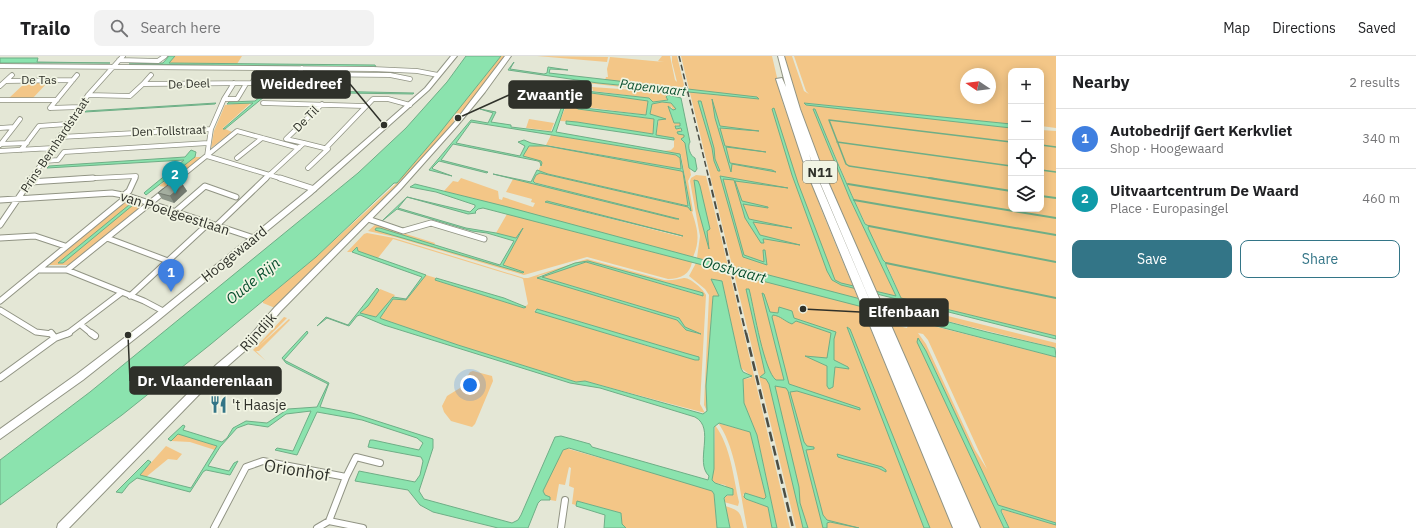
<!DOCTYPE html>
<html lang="en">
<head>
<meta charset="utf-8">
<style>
  :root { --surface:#fff; --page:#f2f2f2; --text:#202124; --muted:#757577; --line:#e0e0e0; --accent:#337587 }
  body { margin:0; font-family:"IBM Plex Sans",sans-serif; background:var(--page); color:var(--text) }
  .controls { position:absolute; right:12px; top:12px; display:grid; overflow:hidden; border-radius:8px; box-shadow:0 2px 10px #0003 }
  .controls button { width:36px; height:36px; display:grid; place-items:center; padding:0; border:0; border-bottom:1px solid var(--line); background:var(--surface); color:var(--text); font:20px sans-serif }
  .compass { position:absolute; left:960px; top:12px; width:36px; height:36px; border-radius:50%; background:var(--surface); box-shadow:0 2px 10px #0003; rotate:283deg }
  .you { position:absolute; left:470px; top:329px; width:14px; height:14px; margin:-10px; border:3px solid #fff; border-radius:50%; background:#1a73e8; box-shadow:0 0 0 6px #1a73e833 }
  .badge { display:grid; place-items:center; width:26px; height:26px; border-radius:50%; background:var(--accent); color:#fff; font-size:13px; font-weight:700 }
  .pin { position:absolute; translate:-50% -33px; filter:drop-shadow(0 1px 2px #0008) }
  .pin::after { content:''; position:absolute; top:21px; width:14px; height:12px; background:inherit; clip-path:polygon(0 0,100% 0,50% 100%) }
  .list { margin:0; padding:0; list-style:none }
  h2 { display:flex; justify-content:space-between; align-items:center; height:52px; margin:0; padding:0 16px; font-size:17px }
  h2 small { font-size:13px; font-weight:400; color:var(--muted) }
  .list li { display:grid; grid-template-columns:26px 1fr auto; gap:12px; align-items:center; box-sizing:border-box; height:60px; padding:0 16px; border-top:1px solid var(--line) }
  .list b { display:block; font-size:15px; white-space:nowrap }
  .list p { margin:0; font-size:13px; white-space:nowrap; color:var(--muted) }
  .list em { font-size:13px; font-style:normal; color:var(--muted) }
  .actions { display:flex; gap:8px; padding:12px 16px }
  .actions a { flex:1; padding:9px 0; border:1px solid var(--accent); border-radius:8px; text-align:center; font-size:14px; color:var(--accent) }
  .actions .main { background:var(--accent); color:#fff }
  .icon { flex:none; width:22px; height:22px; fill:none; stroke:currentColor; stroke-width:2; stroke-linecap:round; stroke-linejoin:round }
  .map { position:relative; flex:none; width:1056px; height:472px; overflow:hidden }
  header { display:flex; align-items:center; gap:24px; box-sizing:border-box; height:56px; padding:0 20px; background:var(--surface); border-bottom:1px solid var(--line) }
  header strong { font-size:19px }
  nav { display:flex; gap:22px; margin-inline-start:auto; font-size:14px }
  .search { width:280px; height:36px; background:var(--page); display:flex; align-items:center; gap:10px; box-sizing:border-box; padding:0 14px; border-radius:8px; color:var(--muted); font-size:15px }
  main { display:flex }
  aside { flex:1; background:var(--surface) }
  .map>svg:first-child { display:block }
  .green { fill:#f3c687; fill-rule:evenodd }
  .water { fill:#8be3ae; stroke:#6fae86; fill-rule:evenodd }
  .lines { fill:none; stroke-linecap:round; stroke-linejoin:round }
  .stream-far1 { stroke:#6fae86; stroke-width:1.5 }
  .stream { stroke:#6fae86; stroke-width:2 }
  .street-far2-casing { stroke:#919484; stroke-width:5.5 }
  .street-far1-casing { stroke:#919484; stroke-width:7 }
  .street-casing { stroke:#919484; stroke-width:8 }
  .secondary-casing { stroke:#919484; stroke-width:2 }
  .highway-casing { stroke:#919484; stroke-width:2 }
  .street-far2 { stroke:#fff; stroke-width:4 }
  .street-far1 { stroke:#fff; stroke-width:5 }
  .street { stroke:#fff; stroke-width:6 }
  .secondary { fill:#fff; fill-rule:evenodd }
  .highway { fill:#fff; fill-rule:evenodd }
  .rail-far2 { stroke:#4c4e45; stroke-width:1.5; stroke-dasharray:6 3; stroke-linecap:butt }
  .rail-far1 { stroke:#4c4e45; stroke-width:2; stroke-dasharray:8 4; stroke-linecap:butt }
  .rail { stroke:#4c4e45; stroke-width:2.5; stroke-dasharray:10 4.5; stroke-linecap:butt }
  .wall { fill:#8d9689 }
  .shaded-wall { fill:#737a6f }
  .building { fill:#a4ae9f; stroke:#737a6f }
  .labels { text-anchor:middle; stroke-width:3.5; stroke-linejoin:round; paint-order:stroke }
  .far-street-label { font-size:12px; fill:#2f312a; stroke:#f1f4e3 }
  .far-water-label { font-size:13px; font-style:italic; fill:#084f2e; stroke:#f1f4e3 }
  .shield { fill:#f1f4e3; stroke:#696c62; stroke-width:1 }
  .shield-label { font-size:13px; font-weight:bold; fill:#2f312a }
  .street-label { font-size:14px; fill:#2f312a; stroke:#f1f4e3 }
  .poi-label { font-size:14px; fill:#2f312a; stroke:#f1f4e3; text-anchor:start }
  .water-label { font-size:15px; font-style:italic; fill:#084f2e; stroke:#f1f4e3 }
  .near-street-label { font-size:17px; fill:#2f312a; stroke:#f1f4e3 }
  .leader { fill:none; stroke:#2f312a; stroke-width:1.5 }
  .callout-dot { fill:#2f312a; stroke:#f1f4e3; stroke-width:1.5 }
  .callout { fill:#2f312a; stroke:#2f312a; stroke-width:1.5 }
  .callout-label { font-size:15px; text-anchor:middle; font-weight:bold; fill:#fff }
</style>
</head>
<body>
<header>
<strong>Trailo</strong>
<div class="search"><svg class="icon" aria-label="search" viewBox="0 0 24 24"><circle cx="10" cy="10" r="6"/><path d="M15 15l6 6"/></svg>Search here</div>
<nav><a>Map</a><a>Directions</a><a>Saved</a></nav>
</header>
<main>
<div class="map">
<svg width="1056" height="472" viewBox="0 0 1056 472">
  <rect width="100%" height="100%" fill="#e4e7d6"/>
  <path class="green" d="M174,0h68l-5,8 -68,-1z
    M501,0h6l-80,99 -152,153 -12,-5v-2l53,-44 83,-76 -1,-1 19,-20z
    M537,0l71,1 -1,5z
    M662,0h8l5,24 2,2 -5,-20v-6h5l8,33 -80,-9 1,-3h2l-1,-8 3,-12 54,5 -6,-1z
    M681,0h91l11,47 38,106 132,319h-157z
    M784,0h8l12,35 5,3 -3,-3 -12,-35h262v72l-15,-2v-55h-30v53l-205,-21 -2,1 207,24v81h30v-79l15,1v205l-155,-38 -15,-35 -3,-3 -29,-60 -35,-81 -6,-10 37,90 46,97 -19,-4 -5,-6c-32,-75 -68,-151 -88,-230zM966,18h24v24h-24z
    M589,26l90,10v5l-13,-1 2,4 -15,2 -4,-4 -56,-7 -1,-4 83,6 -88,-10z
    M25,27h22l-15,16h-24z
    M575,35l73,10 -2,14 -68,-9 -2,2 78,11 -1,15 -76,-12 -17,-1 5,-13 4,-1 -2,-3z
    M252,46l-29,26 9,4 -21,16 3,-17 11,-26z
    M662,46c6,1 12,0 14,7l-3,1 -2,-4 -1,7 4,10h6v3l-4,-1 1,4 4,-1 -1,6h3l2,3 -3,4 3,2 6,32 -3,6 5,30 -1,1c5,16 9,27 1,45l-249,-66 9,-10 5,1 3,-4 37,13 1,8 3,1 1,-3 30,10 2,-4 -4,-1 1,-3 -26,-7 7,-13 163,40 -143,-37 3,-7 4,-2 148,34 3,4 -10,-56 -18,-4 8,-1 3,-3v-9l-18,-3 3,-16 -9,-4 2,-11zM547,145l132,34 3,2 -137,-35z
    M529,63l25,4 -3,8 -25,-3z
    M551,79l125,20 4,3 1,11 -135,-24z
    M539,89l141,25 3,2 5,34 -148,-34 -2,-1 4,-8 -19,-7 5,-9z
    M195,101h7l-37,30 -6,-1z
    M696,119l10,1 22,90 -31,-8 3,-22 -10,-55 1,-3z
    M126,144l17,5 -73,60h-20v-2l-2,-1z
    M507,158l185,48c-2,12 -11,17 -24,17l-81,-22 -63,18 -129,-38 -27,-6 8,-7 31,8 -1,2 29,9 -1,2 -54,-17 -5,2 148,43 1,-1 -21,-7 20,-37 -7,10 -20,-5z
    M367,177l27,5 130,40h4l59,-19 77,21c8,1 13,-1 20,-2 6,-1 20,12 22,17l-6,109 5,9 -120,-32 -9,1 -118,-37 -76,-26 -2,-1 13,-19 13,1 20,-25 10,3 -1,2 3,1 86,27 4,-4 -5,-25 -2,-1 -128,-39 -15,19 -20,-7v-4l-6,5h-5l17,-18zM588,205l115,32 -1,3 -116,-34 -44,15 137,41 6,9 16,7c-11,-2 -18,-6 -24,-14l-139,-44zM537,253l151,45 -17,-1 -24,-7 -113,-35z
    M696,207l33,7 61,258h-13l-20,-93 -13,-32 -1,-24 8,-1 -1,-3 -9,-7 -19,-87 -11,-2 8,17h-6l-7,90 1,25 -3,-6 5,-110 -4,-6 -16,-13z
    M380,233l15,6 -17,22 -18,-3z
    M880,243l176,44v5l-174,-43z
    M886,258l170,43v166l-58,-18 -63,-135 -18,-31 87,189h-24l-90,-204 17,4 1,-3 -19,-5zM918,277l5,1 5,6 59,129 -12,-19 -49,-106z
    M284,261l3,1 -28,28 30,-27 1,1 -31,31h-3l10,10 -13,-11z
    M473,315l19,5 1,5 -18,43 -3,3 -21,-6 -7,-9 -2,-6 5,-10 13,-8 10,-16z
    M718,367l32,9 16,65 -2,2 -19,-6 -2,2 3,4 22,8 4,21h-25c-6,-29 -11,-82 -29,-105z
    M715,369c16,22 18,51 24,77l-1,4 -14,-4 1,-6 8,-1 -8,-10 -10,-2 -3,-3 2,-17z
    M178,378l39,12 -2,4 -25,-8 -19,-1z
    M166,390l16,8 -5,6 -9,-1 -22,18 -6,-2z
    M565,392l131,37 16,6 2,3 3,34h-91l-4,-4 -1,-11 -44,-12 -1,4 -4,-1 2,-16 -5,-2 2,-18 -2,-1 -4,18 -6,-1 -3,17 -6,-1v-3l-5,-2 -2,-4 16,-35z
    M725,450c16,5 15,6 19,22h-14z
    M1001,453l55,16v3h-47z"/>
  <path class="water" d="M169,0h6l-6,7 206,2 1,2 -247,-3 34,-1z
    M466,0h35l-63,79 -41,48h-3l-78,74 -105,87 -89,71 -122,90v-45l90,-68 268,-219 48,-45 41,-46z
    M0,2h38l-1,4 73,1h-110z
    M514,6l-4,7 34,5 3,-1 1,-6 20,3 -18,-1 -1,4 208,24 2,2 -161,-16 -90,-13z
    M280,18l3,1 -11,14 1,1 141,3 -1,1 -143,-2 -45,37h-2l30,-26 -26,1 2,-2 26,-1 18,-15z
    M574,31l3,1v2l72,8 4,4 15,-2 -2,-3 2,-2 13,3 9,44c-3,4 0,14 5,16l2,11 -2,3 -6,-4 -4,-25 -4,-4 3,-2v-2l-6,-1 -1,-2 5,-1 -1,-3 -5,1 -1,-3h5v-3h-6l-6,-17 5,4 3,-1 -5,-6 -9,-1 -10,2 -2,10 16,5 -8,1 -2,15 18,3v2l-108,-16v-3l11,1 76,12 1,-15 -76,-10 -3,-2 71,8 2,-14 -71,-10 -2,1 -8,12 3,3 -6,1 -8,24 124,22 11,57 -3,-4 -148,-34 -4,2 -3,6 2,2 144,36h-3l-183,-45 38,8 6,-12 11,4 140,32 -5,-34 -2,-1 -134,-25h-18l-6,10 18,5 1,2 -1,3 -1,-4 -2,-1 -85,-17 -12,16 47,12 -1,1 -48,-12 -7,7 1,1 19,7 -23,-6 42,-50 17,3 5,-10 -13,-4 16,3 -5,10 20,3v2l41,5 13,-34 -37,-6 40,5zM471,66l205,33 4,3 1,11 -150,-26 -7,-3 -6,2 7,4 -5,10 -64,-13z
    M712,43l8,27 39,5 -39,-3 5,18 41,6 -40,-5 4,16 42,7 4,2 -44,-8 -1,8 -16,-54z
    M698,45h3l13,47 1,11 5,12h-2l-4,-10 -2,-13z
    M216,47l-1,1 -130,8 1,-1z
    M804,47l207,21v4l-205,-23z
    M774,52l24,75 37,97 6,3 55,13 -46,-97 -37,-90h2c16,39 32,77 50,115l4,2 -1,2 15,32 3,3v2l15,33 155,38v3l-215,-54 -9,-5 -5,-9 -35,-96 -20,-66z
    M191,94l5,2 -1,5 -49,38 -2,-2 1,-1 39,-32 -137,8 2,-2 136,-9z
    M720,120l68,12 -53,-7 7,20 26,6v1l-25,-4 6,15 43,9 -39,-6 7,13 40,10 -35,-6h-2l1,4h-3l-16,-25 -11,-38 -11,-1 21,76 20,7 -1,-12h2l2,15 -24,-8z
    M694,124l4,1 2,5 10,43 -3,2 2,18 -11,-40z
    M415,128l89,22 230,62 4,1v-2l249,65 68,16 1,9 -317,-82 -14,-6h-7l-235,-61 -5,1 -3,3 1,1 -8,1 -61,-17 -9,11 68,20 30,5 20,5 7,-10 -20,37 21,7 -1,1 -148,-43 1,-2h4l120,37 14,-24 -27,-8 -15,-2 -75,-22 -15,12 25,-24 63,15 5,-5v-2l-39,-13 -26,-5z
    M547,145l132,34 4,1 -138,-34z
    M129,149h4l-70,58h-5z
    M357,191l1,4 68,24 -20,25 -13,-1 -13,19 2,1 76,26 118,37 9,-1 118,33 4,-3 -1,-25 7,-90h6l-8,-17 11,2 19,87 2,4 9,4 -9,3 1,24 13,32 20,93h-5l-4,-21 -22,-8 -2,-2 1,-4 19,6 2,-2 -16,-65 -31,-9 -5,4v42l-2,11 3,3 18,6v6h-6l-3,3 6,30h-13l-3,-34 -2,-3 -143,-43 -6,2 -20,41 2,4 5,2v3h-9l-3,3 -10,25h-30l-65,-16 -13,-7 -12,-15 -53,-9 4,-10 56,11 5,-7 3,-14 -2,-4 -53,-10 2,-7h3l46,10 4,-7 -6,-5 -55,-18 -45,-8 -20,43 -22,-5 2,-2 16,3 18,-40 -25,3 -18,13 -20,-3 -11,4 -17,19 -12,19 21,5 5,-8 4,-2 -8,14 -24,-5 -3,2 -13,20 -53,-14 -8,6 -7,9 -6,-1 32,-32 3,2 -11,13 51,13 26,-42 -39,-12 -7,7 -3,-2 15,-14 2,1 -2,4 39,12 5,-4 6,-10 13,-7 21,2 21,-14 29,-2 11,-23 -42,-21 -4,-5 25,-27 1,2 -24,27 45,23 -9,24 32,6 81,26v9l-14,43 5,8 88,24 6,-3 3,-5 34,-78 6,-1 29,8 2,3 116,33 1,-4c-15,-14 7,-48 -14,-59l-95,-29 -30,-5 -186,-58 -24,-10 -3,1 -8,10 -22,-8 -10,8 9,-9 22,8 29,-37 2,2 -11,16 -8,7 16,4 17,-20 13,2 16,-22 -70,-25z
    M588,205l112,31 3,1v3l-117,-34 -44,15 137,41 6,9 16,7 -15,-4 -9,-10 -140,-42 38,-15z
    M436,222l68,20 22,9 -2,1 -86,-27 -3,-1z
    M746,233h3l1,4c4,17 14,78 26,87h8l-22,-87 2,1 6,18 8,1 1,-6 13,4 2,7 42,14 -2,7v21l14,7 1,2 -14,-2 -2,20 -4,2 -2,-3v-20l-22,-10 22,2 4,-25 -35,-12 -4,3c-8,-3 -11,-8 -19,-9l-1,2 17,67 71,24v2l-63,-19 -7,1 14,50 3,4 7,1v2l-8,1 17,65 4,5 32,8 -29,-6 -3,1v5h-4l-35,-137 -2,-3 -11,-2 24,101 1,16 8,25h-5l-34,-144 -3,-5 -6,-2 5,-4 -2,-9z
    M537,253l148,44 14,4v3h-4l-160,-48z
    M847,271l3,2 80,199h-6z
    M918,282l8,13 72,154 58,18v2l-54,-16 -1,2 8,17h-5l-87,-186z
    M837,398l45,13 4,3v2l-8,-4 -34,-9 -6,-2z
    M577,445l44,12 1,11 4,4h-22l1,-13 -29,-9z"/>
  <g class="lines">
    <path class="stream-far1" d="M837,86l174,24
      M1041,89l15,2
      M1041,114l15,2
      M936,123l-87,-13 -3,-2 -17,-44 182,22"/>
    <path class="stream" d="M929,122l82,13
      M848,128l208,34
      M1041,140l15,2
      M854,144l202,35
      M869,170l187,36
      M886,207l170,35"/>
    <defs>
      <path id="street-far2" d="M119,4l39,1 7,-5
        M0,10l373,3 44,2 21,4
        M302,12l-3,6 91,1 20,4
        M6,25l67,-1
        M234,27l-10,16h13l9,-15
        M143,28l8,-9
        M0,30l12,-11
        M88,39l42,1 13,-12 109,-1 3,-5
        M0,44h57
        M263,47l101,3
        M50,52l27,-33
        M50,52l30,-1
        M14,71l6,-8
        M0,72l14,-1 -14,18
        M211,73l13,-30
        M60,81l151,-8 -4,27 76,23
        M304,87l-18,-4 36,-35
        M1,88l26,-1
        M325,93l48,-50h15l22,6
        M21,94l18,-24 28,-2
        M0,95l53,-3
        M237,102l25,-20
        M44,105l14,-1 6,-8 144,-9
        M31,123l57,-84 35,-39
        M76,123l60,-3 -2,3
        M178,123l59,-48 62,17
        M265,123l39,-36 24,6 -20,19"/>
      <path id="street-far1" d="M280,122l34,11
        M30,126l63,-4
        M171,129l8,-7
        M124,139l5,-4 6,-13
        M0,144l112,-7 16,3 126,42
        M175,156l30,-26 31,11
        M368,163l35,12 28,-8 53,16
        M0,169l32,-47
        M216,170l50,-48
        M0,182l35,-2 30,10
        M107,182l61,23
        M38,214h29l77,31 19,10
        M67,214l98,-79
        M130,240l79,-73
        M0,245l128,-105
        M0,254l36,22 16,2
        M81,269l11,9
        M67,278l54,-41"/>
      <path id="street" d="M51,277l4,5
        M91,277l4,3
        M0,322l55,-40 14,-5
        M329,465l34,7
        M214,472l32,-61 17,-6 83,16 10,-20 24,6
        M317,472l12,-7 17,-44
        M561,472l4,-28"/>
      <path id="secondary" d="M451,0h6l-28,34 -118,105 -156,128 -72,57 -83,59v-10l77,-55 72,-55 158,-128 118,-103z
        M505,0h6l-26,36 -27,33 -57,64 -120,122 -27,32 -32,28 -153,157h-12l1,-4 158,-159 32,-27 27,-31 122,-121 57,-63z"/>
      <path id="highway" d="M778,0h6l16,53 22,59 158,360h-27l-148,-361 -29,-88 6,-1 4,9zM809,98l5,14 67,159 -68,-160z"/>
    </defs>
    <use href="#street-far2" class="street-far2-casing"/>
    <use href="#street-far1" class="street-far1-casing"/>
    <use href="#street" class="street-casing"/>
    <use href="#secondary" class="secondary-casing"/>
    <use href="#highway" class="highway-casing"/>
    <use href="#street-far2" class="street-far2"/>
    <use href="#street-far1" class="street-far1"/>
    <use href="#street" class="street"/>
    <use href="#secondary" class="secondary"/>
    <use href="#highway" class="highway"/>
    <path class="rail-far2" d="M679,0l30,123"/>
    <path class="rail-far1" d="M709,122l37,156"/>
    <path class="rail" d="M746,277l47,195"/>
  </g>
  <path class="wall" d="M183,129l4,6 -13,12 -12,-4 -4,-6z"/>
  <path class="shaded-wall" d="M183,129l4,6 -13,12 -4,-7z"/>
  <path class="building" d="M174,124l9,5 -13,11 -12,-3z"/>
  <defs>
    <symbol id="restaurant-bare" viewBox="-9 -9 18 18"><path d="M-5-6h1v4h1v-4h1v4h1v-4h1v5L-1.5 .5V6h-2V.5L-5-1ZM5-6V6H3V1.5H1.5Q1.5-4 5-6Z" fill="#337587" stroke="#f1f4e3" stroke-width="2.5" paint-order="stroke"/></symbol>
  </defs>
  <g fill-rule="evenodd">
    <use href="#restaurant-bare" x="206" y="336" width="25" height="25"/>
  </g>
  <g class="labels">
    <g class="far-street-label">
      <text x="39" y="28">De Tas</text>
      <text transform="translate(189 28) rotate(-2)" y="4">De Deel</text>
      <text transform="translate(306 63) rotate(-45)" y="4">De Til</text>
      <text transform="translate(169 75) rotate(-2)" y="4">Den Tollstraat</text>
      <text transform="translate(55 89) rotate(-56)" y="4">Prins Bernhardstraat</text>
    </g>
    <g class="far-water-label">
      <text transform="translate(653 31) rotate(7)" y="5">Papenvaart</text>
    </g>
    <rect class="shield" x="803" y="105" width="34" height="22" rx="3"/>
    <g class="shield-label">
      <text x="820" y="121">N11</text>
    </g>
    <g class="street-label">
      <text transform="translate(175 157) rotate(18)" y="5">van Poelgeestlaan</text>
      <text transform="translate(234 198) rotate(-39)" y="5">Hoogewaard</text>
      <text transform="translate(258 276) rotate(-48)" y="5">Rijndijk</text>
    </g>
    <g class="poi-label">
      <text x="232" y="354">'t Haasje</text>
    </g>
    <g class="water-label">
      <text transform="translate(734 214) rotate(15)" y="5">Oostvaart</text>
      <text transform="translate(253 225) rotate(-39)" y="5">Oude Rijn</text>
    </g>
    <g class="near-street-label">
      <text transform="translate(297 414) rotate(9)" y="6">Orionhof</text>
    </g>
  </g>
  <path class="leader" d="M384 69L350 28M458 62L509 39M803 253L860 256M128 279L130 325"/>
  <g class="callout-dot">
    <circle cx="384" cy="69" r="4"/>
    <circle cx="458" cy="62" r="4"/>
    <circle cx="803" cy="253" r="4"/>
    <circle cx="128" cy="279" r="4"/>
  </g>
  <g class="callout">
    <rect x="252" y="15" width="98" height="27" rx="4"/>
    <rect x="509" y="25" width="82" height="27" rx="4"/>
    <rect x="860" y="243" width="88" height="27" rx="4"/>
    <rect x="130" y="311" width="151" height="27" rx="4"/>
  </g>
  <g class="callout-label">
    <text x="301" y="33">Weidedreef</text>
    <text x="550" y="44">Zwaantje</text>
    <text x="904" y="261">Elfenbaan</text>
    <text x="205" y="330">Dr. Vlaanderenlaan</text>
  </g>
</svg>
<div class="controls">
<button>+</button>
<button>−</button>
<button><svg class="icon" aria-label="locate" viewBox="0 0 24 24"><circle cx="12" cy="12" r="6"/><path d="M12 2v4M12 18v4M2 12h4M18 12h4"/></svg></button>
<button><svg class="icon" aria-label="layers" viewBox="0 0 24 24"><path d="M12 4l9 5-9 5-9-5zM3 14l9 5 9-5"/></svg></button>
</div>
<svg class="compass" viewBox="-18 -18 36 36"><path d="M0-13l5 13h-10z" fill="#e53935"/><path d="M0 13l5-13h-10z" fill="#757577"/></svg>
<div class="you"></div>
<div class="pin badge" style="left:171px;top:236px;background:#3f7fe0">1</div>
<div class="pin badge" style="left:175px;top:138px;background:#0f9aa8">2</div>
</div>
<aside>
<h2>Nearby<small>2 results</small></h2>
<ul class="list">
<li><span class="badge" style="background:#3f7fe0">1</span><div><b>Autobedrijf Gert Kerkvliet</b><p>Shop · Hoogewaard</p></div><em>340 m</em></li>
<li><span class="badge" style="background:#0f9aa8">2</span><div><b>Uitvaartcentrum De Waard</b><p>Place · Europasingel</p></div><em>460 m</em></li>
</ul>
<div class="actions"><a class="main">Save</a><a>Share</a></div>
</aside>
</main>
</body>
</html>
